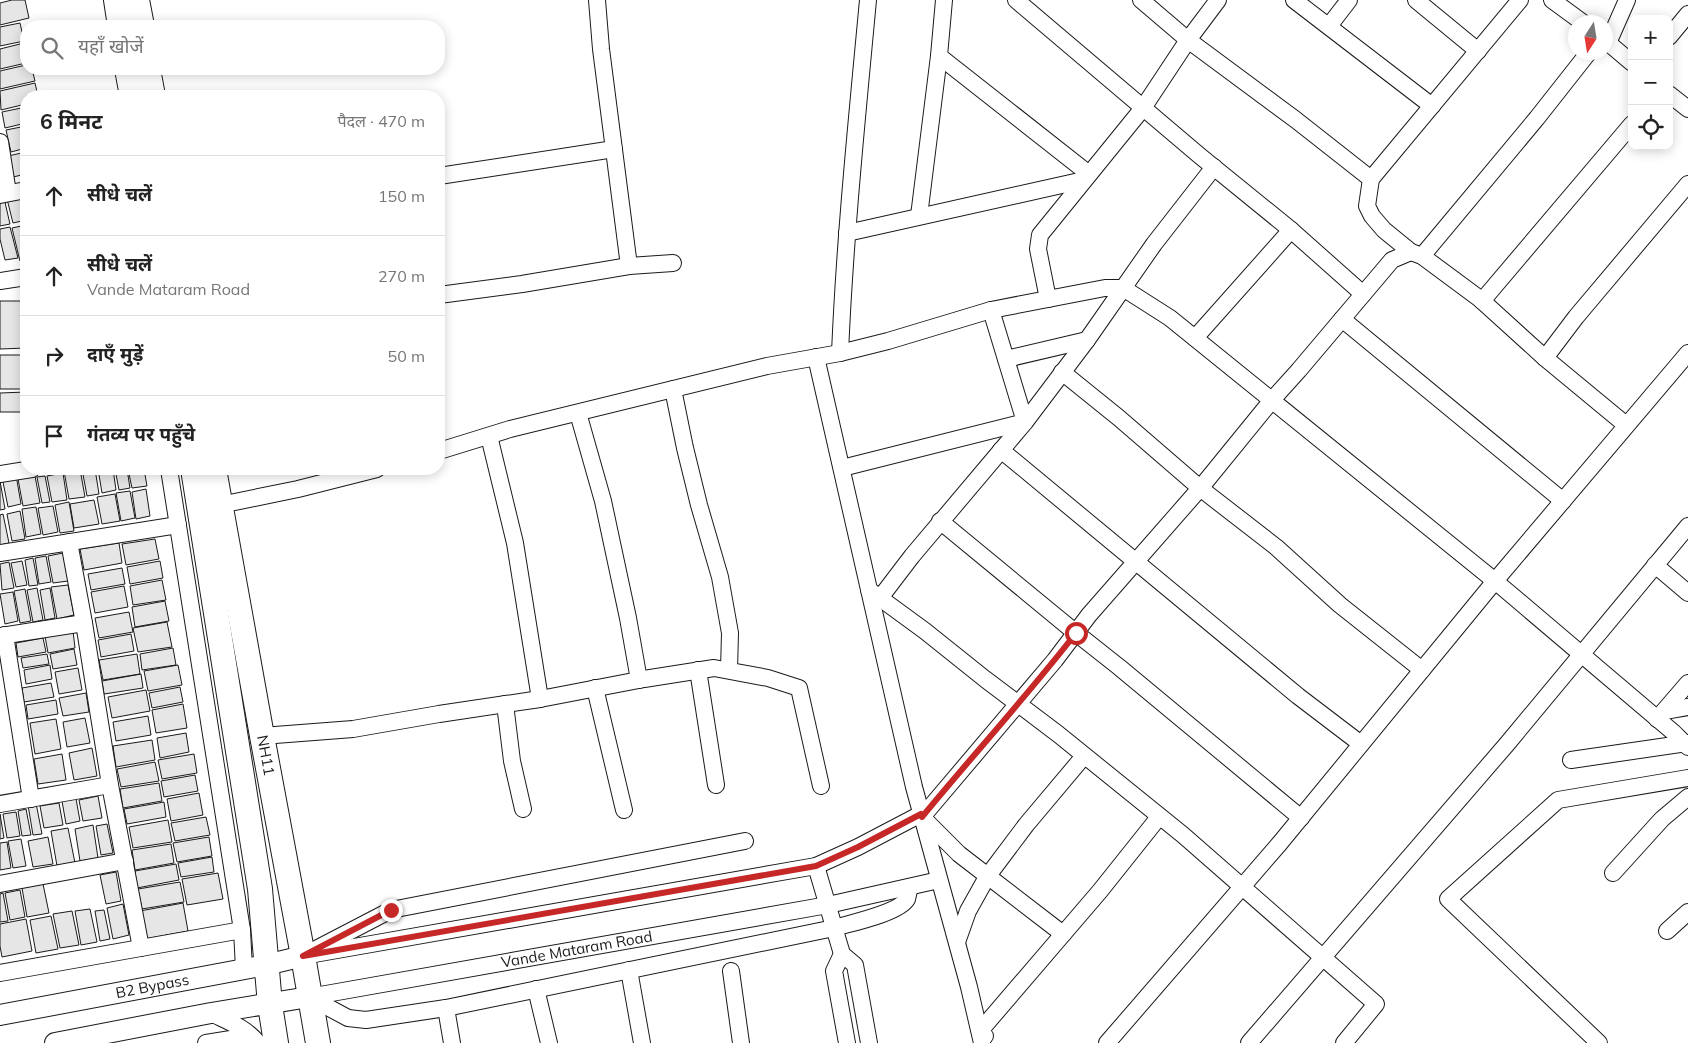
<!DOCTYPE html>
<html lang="hi">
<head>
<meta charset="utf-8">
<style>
  :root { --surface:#fff; --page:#f2f2f2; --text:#222; --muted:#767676; --line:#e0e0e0 }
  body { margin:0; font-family:Mulish,"Noto Sans Devanagari",sans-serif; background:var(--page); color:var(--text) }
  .controls { position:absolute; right:15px; top:15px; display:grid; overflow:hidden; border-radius:10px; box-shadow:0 2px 12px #0003 }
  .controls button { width:45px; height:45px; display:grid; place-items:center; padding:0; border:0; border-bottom:1px solid var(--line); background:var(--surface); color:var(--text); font:25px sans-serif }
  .compass { position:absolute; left:1568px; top:15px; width:45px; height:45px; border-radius:50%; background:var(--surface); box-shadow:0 2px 12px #0003; rotate:192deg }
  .stop { position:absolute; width:15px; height:15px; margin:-11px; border:4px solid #c62828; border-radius:50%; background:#fff }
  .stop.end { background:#c62828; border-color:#fff; box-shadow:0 1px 5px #0008 }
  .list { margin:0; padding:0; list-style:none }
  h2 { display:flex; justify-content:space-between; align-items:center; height:65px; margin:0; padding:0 20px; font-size:21px }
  h2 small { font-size:16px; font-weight:400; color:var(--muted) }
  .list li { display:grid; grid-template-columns:32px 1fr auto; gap:15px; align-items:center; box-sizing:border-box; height:80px; padding:0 20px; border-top:1px solid var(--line) }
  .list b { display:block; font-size:19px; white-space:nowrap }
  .list p { margin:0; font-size:16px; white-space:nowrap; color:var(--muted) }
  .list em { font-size:16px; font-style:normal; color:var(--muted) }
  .icon { flex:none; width:28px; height:28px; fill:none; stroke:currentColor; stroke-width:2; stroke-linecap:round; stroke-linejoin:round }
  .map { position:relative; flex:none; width:1688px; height:1043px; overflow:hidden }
  .search { position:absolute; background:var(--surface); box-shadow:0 2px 12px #0003; left:20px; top:20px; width:425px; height:55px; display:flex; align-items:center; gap:12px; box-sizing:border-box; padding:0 18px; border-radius:20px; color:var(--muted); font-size:19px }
  .panel { position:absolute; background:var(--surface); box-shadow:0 2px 12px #0003; left:20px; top:90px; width:425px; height:385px; border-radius:20px }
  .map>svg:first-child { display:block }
  .building { fill:#e6e6e6; stroke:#1a1a1a }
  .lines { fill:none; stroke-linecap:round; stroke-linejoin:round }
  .minor-casing { stroke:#1a1a1a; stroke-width:18 }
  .major-casing { stroke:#1a1a1a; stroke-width:22 }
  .highway-casing { stroke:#1a1a1a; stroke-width:26 }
  .minor { stroke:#fff; stroke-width:16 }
  .major { stroke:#fff; stroke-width:20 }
  .highway { stroke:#fff; stroke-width:24 }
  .route { stroke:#c62828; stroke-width:6 }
  .labels { text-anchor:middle; stroke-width:4; stroke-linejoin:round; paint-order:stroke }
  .street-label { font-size:15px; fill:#1a1a1a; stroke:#fff }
</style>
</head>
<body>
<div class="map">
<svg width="1688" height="1043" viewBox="0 0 1688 1043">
  <rect width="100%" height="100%" fill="#fff"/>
  <path class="building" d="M12,0h13l4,18 -29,7v-22z
    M20,23l4,18 -24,5v-19z
    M24,43l2,20 -26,6v-20z
    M26,65v4h6l3,12 -35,8v-18z
    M35,83l3,13h-12v8l-25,6 -1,-19z
    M26,107v16l-21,5 -3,-16z
    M26,126v22l-15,4 -5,-22z
    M26,152v22l-13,3 -5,-21z
    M23,195l3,15v10l-13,3 -6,-24z
    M4,198l6,26 -10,2v-27z
    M26,225v34l-6,2 -8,-33z
    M10,227l8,31 -13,2 -5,-21v-10z
    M0,301h26v47l-26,1z
    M0,355h26v34h-26z
    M26,392v20h-26v-19z
    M80,469l5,28 -16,2 -5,-28z
    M82,469h13l4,25 -12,2z
    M98,469h15l3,21 -14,3z
    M115,469h12l3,19 -11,2z
    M128,469h16l3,17 -15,2z
    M63,473l4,27 -15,2 -5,-26z
    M16,475l5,29 -13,3 -6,-30z
    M35,476l5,27 -17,3 -5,-27z
    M45,476l5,26 -8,1 -5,-26z
    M0,481l5,28 -5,1z
    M146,489l4,27 -14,3 -4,-27z
    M130,491l5,27 -14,3 -5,-28z
    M115,494l5,27 -18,3 -5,-27z
    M94,500l5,24 -25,4 -4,-24z
    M69,502l5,29 -14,2 -5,-28z
    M53,506l5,26 -15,3 -5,-27z
    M36,507l5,27 -15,3 -4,-28z
    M20,511l5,28 -13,2 -5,-27z
    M3,514l6,29 -9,2v-30z
    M155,539l4,20 -33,6 -4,-21z
    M119,543l3,20 -38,7 -4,-21z
    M63,553l5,28 -15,2 -5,-27z
    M46,556l5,26 -12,2 -4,-26z
    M33,558l5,27 -9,1 -4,-26z
    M22,561l5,24 -11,2 -5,-24z
    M160,561l3,17 -33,6 -3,-17z
    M9,562l5,26 -12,2 -2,-26z
    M122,568l3,16 -34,6 -3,-16z
    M162,580l4,20 -33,5 -3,-19z
    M68,585l6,30 -17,4 -6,-32z
    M124,586l4,21 -33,6 -4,-21z
    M37,588l6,32 -10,2 -6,-32z
    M50,588l5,30 -10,2 -5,-30z
    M25,589l6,32 -11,2 -6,-32z
    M13,592l5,29 -13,3 -5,-30z
    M165,601l4,20 -34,6 -3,-20z
    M129,612l4,20 -34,6 -4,-20z
    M167,622l5,25 -34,5 -5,-24z
    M73,631l2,17 -27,5 -3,-17z
    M131,634l3,17 -33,6 -3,-17z
    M43,638l3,14 -28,5 -2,-14z
    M173,648l3,17 -34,5 -2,-16z
    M74,649l3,16 -24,4 -3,-15z
    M47,654l2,10 -26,4 -2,-10z
    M137,654l3,20 -37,6 -4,-20z
    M50,665l2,14 -26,5 -2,-14z
    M178,665l4,20 -34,6 -4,-20z
    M78,668l4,22 -23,4 -4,-22z
    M141,674l2,14 -39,6 -2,-13z
    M51,683l3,14 -30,5 -2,-14z
    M180,687l3,15 -31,6 -3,-15z
    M146,690l4,21 -38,7 -4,-21z
    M86,693l3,19 -26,4 -4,-18z
    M56,700l2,14 -30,5 -2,-14z
    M183,704l4,24 -31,5 -4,-23z
    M148,716l3,19 -35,6 -3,-19z
    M85,718l5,25 -23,4 -4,-25z
    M56,719l5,30 -26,5 -5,-31z
    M186,733l3,19 -29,6 -3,-20z
    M152,740l3,20 -39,7 -3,-21z
    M92,748l5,28 -23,4 -5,-27z
    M62,754l4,26 -28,4 -4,-25z
    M194,754l3,19 -35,6 -4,-19z
    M155,762l4,19 -38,6 -4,-18z
    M195,775l3,16 -34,6 -3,-16z
    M159,783l3,18 -39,7 -3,-19z
    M199,793l4,22 -32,6 -4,-22z
    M98,796l4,22 -19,3 -4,-21z
    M76,799l4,22 -14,3 -4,-23z
    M164,802l2,15 -39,7 -3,-15z
    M36,803l6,31 -9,1 -5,-30z
    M59,803l4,22 -19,3 -4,-22z
    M26,809l5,26 -9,1 -4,-25z
    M16,812l4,24 -13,2 -4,-24z
    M0,814l4,24 -4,1z
    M206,817l4,18 -35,6 -4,-18z
    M168,820l4,22 -39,6 -4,-21z
    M107,824l6,29 -12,2 -5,-29z
    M93,825l5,33 -18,3 -5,-32z
    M68,828l7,35 -18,3 -6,-35z
    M48,837l5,27 -20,3 -5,-26z
    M209,837l3,19 -35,6 -4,-19z
    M21,839l5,27 -13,2 -5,-27z
    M7,842l4,26 -11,2v-27z
    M171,844l3,19 -39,7 -3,-20z
    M212,857l2,15 -33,5 -3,-14z
    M176,864l3,16 -42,8 -2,-17z
    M116,872l5,29 -15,3 -6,-29z
    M218,873l5,26 -36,6 -5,-26z
    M180,882l4,20 -42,7 -4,-20z
    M43,884l6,29 -22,4 -5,-29z
    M20,890l5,27 -15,3 -5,-27z
    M3,893l5,28 -8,1v-28z
    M183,903l5,28 -43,8 -5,-28z
    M123,904l6,31 -16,4 -6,-31z
    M90,909l7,33 -16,3 -6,-34z
    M104,910l6,29 -10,2 -5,-30z
    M72,911l7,34 -19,3 -7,-34z
    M51,916l7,33 -22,4 -6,-33z
    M26,919l6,32 -30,6 -2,-11v-22z"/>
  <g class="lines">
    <defs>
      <g id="minor">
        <path d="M597,0l4,49 28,217"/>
        <path d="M944,0l-5,56 150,118"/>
        <path d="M1016,0l184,156 91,74 72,64"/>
        <path d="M1141,0l47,40 108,80 75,59"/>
        <path d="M1294,0l138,106"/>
        <path d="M1416,0l62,51"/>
        <path d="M1520,0l-149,179 -4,27 5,10 12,14 27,22 11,4 58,43 65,59 81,67"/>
        <path d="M1552,0l30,22"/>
        <path d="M1329,26l20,-26"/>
        <path d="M1669,37l19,-23"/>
        <path d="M1606,41l26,22"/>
        <path d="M1608,43l19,-43"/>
        <path d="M1669,94l19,15"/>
        <path d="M0,142l8,51"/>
        <path d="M439,176l175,-27"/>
        <path d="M0,195l26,-5"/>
        <path d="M919,216l20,-160"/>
        <path d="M847,233l237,-53"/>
        <path d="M1422,256l115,-138 52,-66"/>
        <path d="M0,281l26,-4"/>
        <path d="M439,295l83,-11 107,-18 44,-3"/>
        <path d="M1048,299l-10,-50 2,-14 103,-127 45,-68 30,-40"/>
        <path d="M1482,301l150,-177"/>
        <path d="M1342,319l221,182"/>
        <path d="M1195,338l96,-108"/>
        <path d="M840,353c5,-118 17,-235 28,-353"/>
        <path d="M816,357l98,430 55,200 13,56"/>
        <path d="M1545,358l31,-41 112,-133"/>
        <path d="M1006,359l81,-19"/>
        <path d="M1062,372l57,46 81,70 76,59 64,58 82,65"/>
        <path d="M673,389l12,59 14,57 21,72 10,56 -1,37"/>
        <path d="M578,413l25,88 25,117 11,62"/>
        <path d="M489,436l26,107 25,156"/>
        <path d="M1001,450l297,246 63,48"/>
        <path d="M439,451l71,-22 257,-63 73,-13 48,-12 103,-31 114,-22h18l47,30 325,263 178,151 15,15"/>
        <path d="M842,468l183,-46 -34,-112"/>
        <path d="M169,469l73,461 2,39"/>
        <path d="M0,474l32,-5"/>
        <path d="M220,505l78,-16 79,-20"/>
        <path d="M940,521l136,112 43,34 182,151"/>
        <path d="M69,542l15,81 26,162 31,163"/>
        <path d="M0,553l178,-28"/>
        <path d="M1655,565l33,28"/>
        <path d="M869,590l56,41 60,48 73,55 125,101 193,169 -32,39"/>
        <path d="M880,598l32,-42 113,-134 62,-82 67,-96 60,-77"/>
        <path d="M5,635l26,164"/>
        <path d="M0,636l84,-13"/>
        <path d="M698,670l18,115"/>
        <path d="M595,688l29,122"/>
        <path d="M505,704l7,57 11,48"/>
        <path d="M1665,711l23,-4"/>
        <path d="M1657,719l31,-36"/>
        <path d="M262,736l91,-7 86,-15 101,-15 104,-20 70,-11 54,10 31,10 22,98"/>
        <path d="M1571,760l117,-17"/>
        <path d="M0,804l110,-19"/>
        <path d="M922,817l133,-157 34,-45 113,-129 70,-86 27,-30 93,-110 19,-8"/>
        <path d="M922,817l37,37 104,80"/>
        <path d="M816,866l26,88 13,11 14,78"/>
        <path d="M1613,873l49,-54 26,-22"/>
        <path d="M0,884l125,-23"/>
        <path d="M1667,931l21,-19"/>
        <path d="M957,942l11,-31 19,-34 39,-52 58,-69"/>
        <path d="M316,949l75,-39 354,-69"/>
        <path d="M842,954l-8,17 13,72"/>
        <path d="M303,956l513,-90 42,-19 63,-33"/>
        <path d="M629,970l13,73"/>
        <path d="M731,971l10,72"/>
        <path d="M0,973l242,-43"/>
        <path d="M536,989l13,54"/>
        <path id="s1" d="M309,997l519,-92 111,-25"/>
        <path d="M309,997l39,21 18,2 80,-12 388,-80c17,-5 65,-15 73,-29 1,-4 2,-9 3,-12"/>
        <path d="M446,1008l6,35"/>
        <path d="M211,1013c18,9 34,14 47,30"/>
        <path d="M985,1036l-5,-5 120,-140 59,-74"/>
        <path d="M206,1043l25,-4 20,4"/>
        <path d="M1107,1043l173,-200 215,-262 193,-228"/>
        <path d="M1249,1043l258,-299 181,-218"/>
        <path d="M1599,1043l-151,-144 110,-99 130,-22"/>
      </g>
      <g id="major">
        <path id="s2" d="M0,1015l266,-50 37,-9"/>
        <path d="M55,1043l156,-30 98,-16"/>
      </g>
      <g id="highway">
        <path d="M116,0l4,26"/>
        <path d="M137,0l5,26"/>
        <path d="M127,69l5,27"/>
        <path d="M148,69l5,27"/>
        <path d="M193,469l67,420 10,116 6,38"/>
        <path id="s3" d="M214,469l48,267 41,220 15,87"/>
      </g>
    </defs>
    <use href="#minor" class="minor-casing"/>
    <use href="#major" class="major-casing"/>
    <use href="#highway" class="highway-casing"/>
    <use href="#minor" class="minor"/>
    <use href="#major" class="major"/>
    <use href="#highway" class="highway"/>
  </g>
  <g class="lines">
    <path class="route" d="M391,910l-88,46 513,-90 42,-19 63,-33 1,3c51,-62 105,-121 154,-184"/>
  </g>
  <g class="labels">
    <g class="street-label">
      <text dy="5" stroke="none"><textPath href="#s3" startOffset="291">NH11</textPath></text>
      <text dy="5" stroke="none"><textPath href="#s1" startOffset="272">Vande Mataram Road</textPath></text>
      <text dy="5" stroke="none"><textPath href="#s2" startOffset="155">B2 Bypass</textPath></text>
    </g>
  </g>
</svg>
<div class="controls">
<button>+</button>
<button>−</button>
<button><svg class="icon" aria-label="locate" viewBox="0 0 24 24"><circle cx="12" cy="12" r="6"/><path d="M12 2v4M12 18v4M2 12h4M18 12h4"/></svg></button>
</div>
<svg class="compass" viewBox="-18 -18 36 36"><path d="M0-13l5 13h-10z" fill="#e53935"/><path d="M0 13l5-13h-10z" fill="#767676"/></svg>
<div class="stop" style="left:1076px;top:633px"></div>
<div class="stop end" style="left:391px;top:910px"></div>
<div class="search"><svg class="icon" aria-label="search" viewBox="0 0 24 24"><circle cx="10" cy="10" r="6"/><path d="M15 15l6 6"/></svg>यहाँ खोजें</div>
<section class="panel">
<h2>6 मिनट<small>पैदल · 470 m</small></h2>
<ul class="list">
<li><svg class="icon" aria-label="ahead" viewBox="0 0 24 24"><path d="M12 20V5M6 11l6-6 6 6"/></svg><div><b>सीधे चलें</b></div><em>150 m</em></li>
<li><svg class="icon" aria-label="ahead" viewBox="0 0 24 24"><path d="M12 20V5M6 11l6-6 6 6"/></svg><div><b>सीधे चलें</b><p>Vande Mataram Road</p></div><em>270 m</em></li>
<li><svg class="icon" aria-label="right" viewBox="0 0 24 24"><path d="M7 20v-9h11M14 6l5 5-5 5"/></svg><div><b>दाएँ मुड़ें</b></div><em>50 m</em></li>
<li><svg class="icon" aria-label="arrive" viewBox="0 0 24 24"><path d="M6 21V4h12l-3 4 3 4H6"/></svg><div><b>गंतव्य पर पहुँचे</b></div></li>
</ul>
</section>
</div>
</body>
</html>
